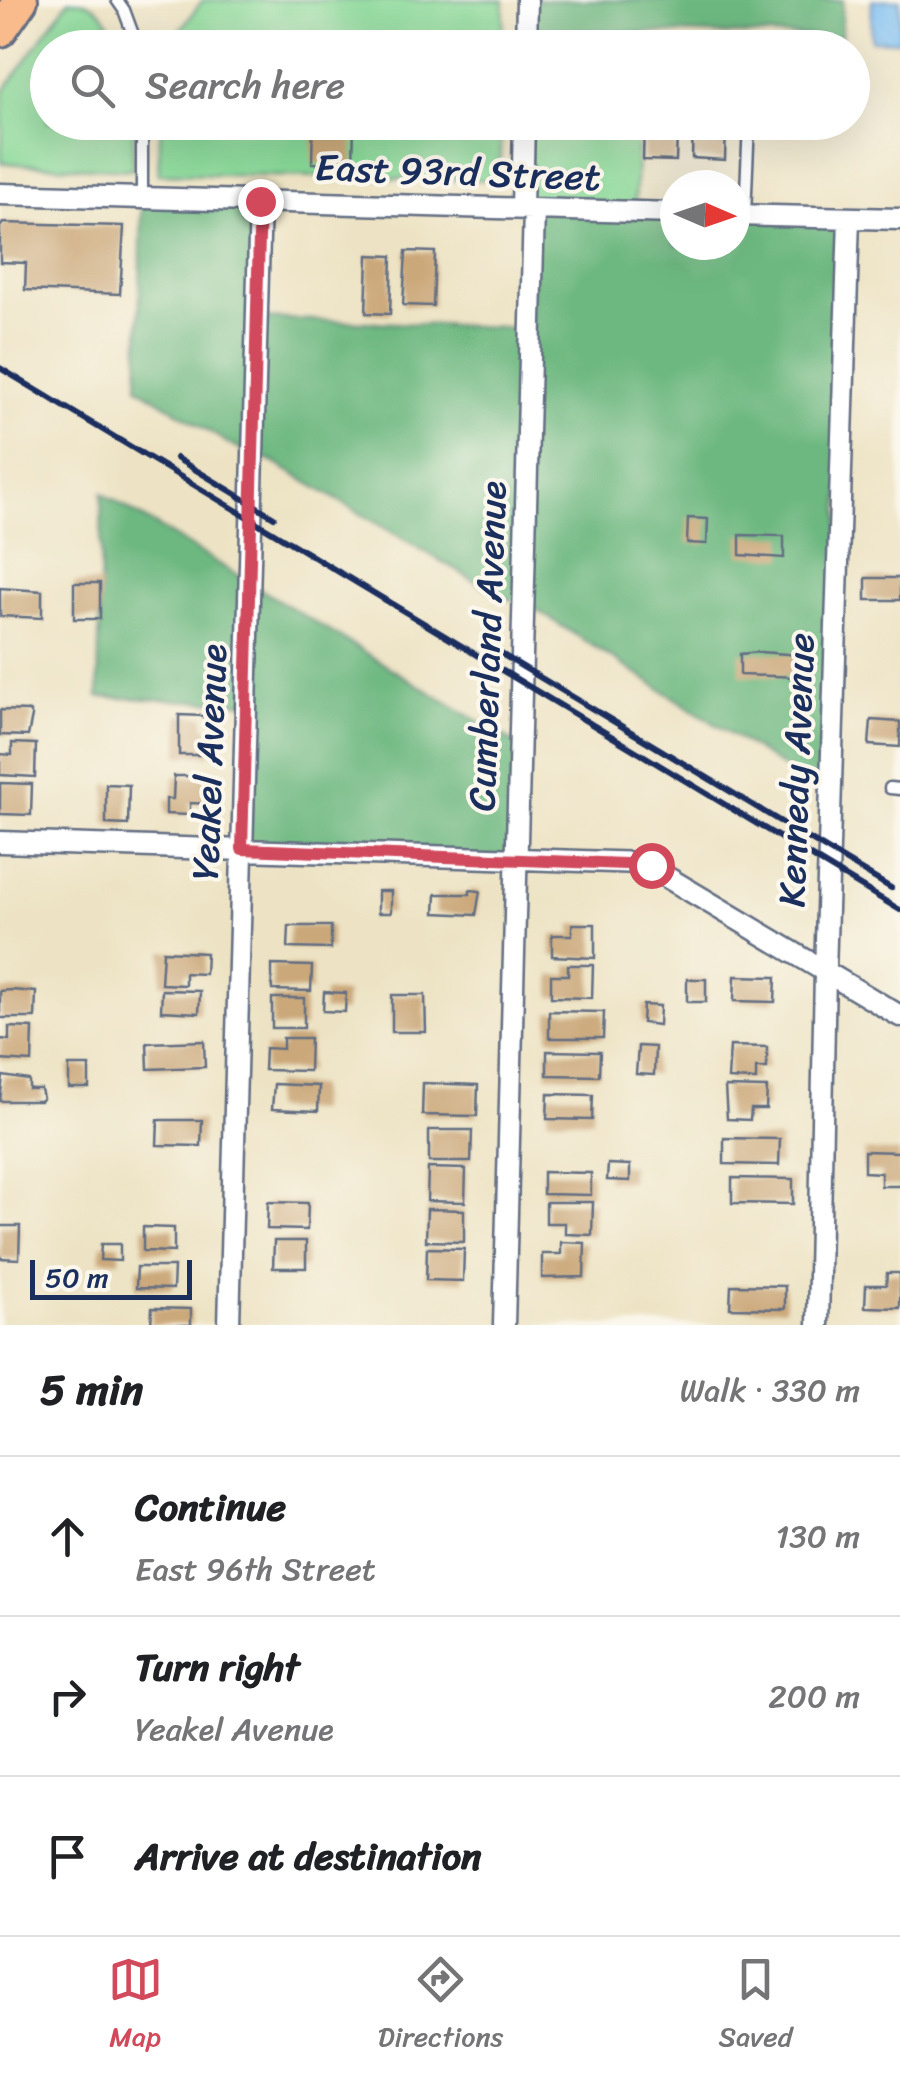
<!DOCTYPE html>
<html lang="en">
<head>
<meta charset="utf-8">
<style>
  :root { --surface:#fff; --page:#f2f2f2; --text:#202124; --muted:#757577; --line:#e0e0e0; --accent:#d1495b }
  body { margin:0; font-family:Sriracha,sans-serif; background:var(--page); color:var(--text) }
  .compass { position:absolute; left:660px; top:170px; width:90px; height:90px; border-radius:50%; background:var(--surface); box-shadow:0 10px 40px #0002; rotate:92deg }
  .scale { position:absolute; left:30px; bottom:25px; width:162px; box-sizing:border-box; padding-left:10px; border:5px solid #1b2f5e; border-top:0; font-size:28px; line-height:35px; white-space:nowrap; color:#1b2f5e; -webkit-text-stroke:8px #fbf7ec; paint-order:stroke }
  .stop { position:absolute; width:30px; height:30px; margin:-22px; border:8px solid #d1495b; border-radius:50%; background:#fff }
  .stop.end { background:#d1495b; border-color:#fff; box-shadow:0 2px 10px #0008 }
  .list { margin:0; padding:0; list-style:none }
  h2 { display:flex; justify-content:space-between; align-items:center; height:130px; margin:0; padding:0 40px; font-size:42px }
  h2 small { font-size:32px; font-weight:400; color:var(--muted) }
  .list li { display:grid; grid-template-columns:65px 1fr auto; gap:30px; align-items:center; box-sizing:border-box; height:160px; padding:0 40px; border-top:2px solid var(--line) }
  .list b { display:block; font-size:38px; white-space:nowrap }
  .list p { margin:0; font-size:32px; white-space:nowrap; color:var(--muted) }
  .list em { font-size:32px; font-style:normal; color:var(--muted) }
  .icon { flex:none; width:55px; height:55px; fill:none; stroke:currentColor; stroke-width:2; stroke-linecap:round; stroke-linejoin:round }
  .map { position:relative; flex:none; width:900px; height:1325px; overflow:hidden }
  .search { position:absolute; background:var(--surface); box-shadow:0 10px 40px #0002; left:30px; right:30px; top:30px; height:110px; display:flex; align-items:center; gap:25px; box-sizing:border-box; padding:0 35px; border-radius:55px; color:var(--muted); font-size:38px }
  .sheet { height:610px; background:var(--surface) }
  nav { display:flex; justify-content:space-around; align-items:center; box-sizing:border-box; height:140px; border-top:2px solid var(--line); background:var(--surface); font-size:28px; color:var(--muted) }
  nav a { display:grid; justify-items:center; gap:5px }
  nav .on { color:var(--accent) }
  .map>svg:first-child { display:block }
  .green { fill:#87d897; stroke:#51847a; stroke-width:2.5 }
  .forest { fill:#6db880; stroke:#44746f; stroke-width:2.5 }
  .water { fill:#7bbdf1; stroke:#4b76a8; stroke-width:2.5 }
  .building { fill:#cba87a }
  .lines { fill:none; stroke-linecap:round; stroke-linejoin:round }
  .service-casing { stroke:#646e82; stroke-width:15 }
  .minor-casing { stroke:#646e82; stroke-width:25 }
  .primary-casing { stroke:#646e82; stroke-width:38 }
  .service { stroke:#fff; stroke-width:10 }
  .minor { stroke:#fff; stroke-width:20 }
  .primary { stroke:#fabb8c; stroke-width:32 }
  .rail { stroke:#1b2f5e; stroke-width:6 }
  .route { stroke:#d1495b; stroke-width:12 }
  .labels { text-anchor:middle; stroke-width:8; stroke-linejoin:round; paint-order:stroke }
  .street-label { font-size:38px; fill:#1b2f5e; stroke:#fbf7ec }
</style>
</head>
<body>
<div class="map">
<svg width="900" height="1325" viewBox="0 0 900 1325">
  <rect width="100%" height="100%" fill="#fbf7ec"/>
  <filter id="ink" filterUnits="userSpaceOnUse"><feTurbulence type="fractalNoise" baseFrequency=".01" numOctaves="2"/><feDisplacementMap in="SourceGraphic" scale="20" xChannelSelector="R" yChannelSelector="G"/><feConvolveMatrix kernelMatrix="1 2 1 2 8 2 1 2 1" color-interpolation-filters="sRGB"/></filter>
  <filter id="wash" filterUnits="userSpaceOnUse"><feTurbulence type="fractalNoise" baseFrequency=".0048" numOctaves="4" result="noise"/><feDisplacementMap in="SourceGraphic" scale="40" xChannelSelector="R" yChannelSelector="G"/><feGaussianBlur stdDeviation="2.25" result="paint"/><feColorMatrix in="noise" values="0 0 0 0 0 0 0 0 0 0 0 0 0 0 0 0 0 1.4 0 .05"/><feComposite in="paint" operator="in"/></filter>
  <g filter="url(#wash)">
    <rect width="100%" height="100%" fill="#ede3c4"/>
    <path class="green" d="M69,0c32,0 40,21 51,47l-72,1v74l86,1 -2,47 -131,-7 3,-72z
      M203,0h301l-1,47h-336z
      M526,30l115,3v14l-115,1z
      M161,123h340l-1,57 -342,-6z
      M524,123h114l-3,89 -113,-4z"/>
    <path class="forest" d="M527,0h316l-2,37 -315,-7z
      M142,197l118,4 -3,117 273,10 4,-119 141,4v32h60v-30l114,3 -19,579 -306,-195 -20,-4 -231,-136 -39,-15 -96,-60z
      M102,493l417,253 -3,114 -274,-11 4,-146 -148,-6z"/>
    <path class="water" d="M872,0h28v41l-29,-1z"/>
    <g id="blocks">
      <path class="building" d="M313,122h41l-1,43 -41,-2z
        M693,122h33l-1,38 -33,-2z
        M644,123l26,1 -1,8h8l-1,29 -33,-1z
        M3,223l121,3 -4,68 -95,-4 1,-27 -26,-1v-35z
        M406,251l29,1 -2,54 -30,-1z
        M368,255l24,1 -2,58 -24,-1z
        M688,518l20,1 -1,25 -20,-1z
        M740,535l44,1v22l-44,-3z
        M866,578h34v22h-34z
        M74,583h26v36h-26z
        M0,588l42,3v27l-42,-2z
        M760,652l40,3v22l-60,-2v-21z
        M0,710l29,1 3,5 -4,20 -28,-1z
        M179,715l25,1v11l7,2v26h-32z
        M871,720l29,2v25l-31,-2z
        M12,743l24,1 -1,33 -35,-2v-21l12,1z
        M174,776h33v10l6,1 -1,17 -22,-1v12l-24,-1v-15h7z
        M0,783l32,1 -1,31 -31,-1z
        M106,784l23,1 -1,40 -22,-1z
        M470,890l10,1 -4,24 -41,-2 1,-19h34z
        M378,891h13v22h-13z
        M572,924h23v34l-43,-2v-21h20z
        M289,926h42v23l-43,-1z
        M163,951l43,2 -1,21 -20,-1v12l-24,-1z
        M272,965l40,1 -1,25 -39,-1z
        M568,965h25l-1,33 -41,-1v-22h17z
        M735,976l41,1 -1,25 -41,-1z
        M687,979h19v23h-19z
        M11,990l25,2 -1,26h-35v-27z
        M162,990l38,1 -1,22 -38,-2z
        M324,992l22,1 -1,19 -22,-1z
        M392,995h33l1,37h-34z
        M272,998h32v30h-32z
        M643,1005l17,1 -1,19 -17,-2z
        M549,1011l55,1 -1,26h-54z
        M9,1027l24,1 -1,34 -32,-2v-21l9,1z
        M283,1038h27l-1,33 -45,-1 1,-22 18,1z
        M204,1041l1,26 -57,2 -1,-26z
        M638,1046l17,1 -1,28 -18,-1z
        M730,1046l37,1v21h-11v12l-28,-1z
        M547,1051l53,1 -1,24 -52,-1z
        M69,1066h20v22h-20z
        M3,1076l26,4v9h12l2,9 -3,3h-40z
        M423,1083l55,2 -1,31 -55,-1z
        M274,1084l45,2 -1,25 -46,-2z
        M725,1087l42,1 -1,21h-15l-1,11 -23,-1z
        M548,1094l45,1 -1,25 -45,-1z
        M158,1120h44l-1,26 -44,-1z
        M429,1130h43l-1,32h-42z
        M724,1138l56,1 -1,26 -55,-1z
        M864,1151l36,1v34h-19v-13l-17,-1z
        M608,1164l22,1v16l-23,-1z
        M428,1168l38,1 -1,33 -38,-1z
        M543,1172l48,1v22l-48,-1z
        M732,1178l61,1v25l-61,-1z
        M268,1202l40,1 -1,27 -40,-1z
        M546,1202h47l-1,33 -27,-1v-11h-19z
        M427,1209l37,1v32l-38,-1z
        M0,1226h20l-1,33 -19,-1z
        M143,1227l31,1v24l-31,-1z
        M274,1241h32v27h-33z
        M561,1242l24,1 -1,34 -42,1v-24h19z
        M101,1244h19v17l-20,-1z
        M427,1248l37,1 -1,32 -37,-1z
        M137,1267h37l-1,22 -37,-1z
        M887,1273h13v35l-35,-1 1,-22h20z
        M731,1285l54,1v23l-55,-1z
        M152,1308l39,1v16h-40z"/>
    </g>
  </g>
  <g filter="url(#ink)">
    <use href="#blocks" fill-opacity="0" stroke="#646e82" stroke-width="2.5"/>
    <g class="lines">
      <defs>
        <path id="service" d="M117,0l7,10 14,38
          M142,122v75
          M745,215l4,-93
          M890,788l10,1"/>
        <path id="minor" d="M526,48l1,-48
          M0,194l675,19
          M522,208l2,-86
          M735,215l165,4
          M0,842l643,21 257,153
          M229,1325l31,-1124
          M504,1325l30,-1116
          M818,1325l7,-353 24,-754"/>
        <path id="primary" d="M0,30l21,-30"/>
      </defs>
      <use href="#service" class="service-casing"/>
      <use href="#minor" class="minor-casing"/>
      <use href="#primary" class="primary-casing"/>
      <use href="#service" class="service"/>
      <use href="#minor" class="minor"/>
      <use href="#primary" class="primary"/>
      <path class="rail" d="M0,368l900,542
        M176,458l98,59
        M488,646l403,242"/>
    </g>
  </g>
  <g class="lines" filter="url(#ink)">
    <path class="route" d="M260,201l-18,648 409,16"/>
  </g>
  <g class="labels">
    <g class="street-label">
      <text transform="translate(458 172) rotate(2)" y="13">East 93rd Street</text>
      <text transform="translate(487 646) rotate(-88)" y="13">Cumberland Avenue</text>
      <text transform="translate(209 762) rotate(-88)" y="13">Yeakel Avenue</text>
      <text transform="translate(796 770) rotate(-88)" y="13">Kennedy Avenue</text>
    </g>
  </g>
</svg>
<svg class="compass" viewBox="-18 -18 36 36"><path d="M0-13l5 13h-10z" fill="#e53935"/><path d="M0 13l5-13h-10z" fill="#757577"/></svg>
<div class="scale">50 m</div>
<div class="stop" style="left:651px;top:865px"></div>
<div class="stop end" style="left:260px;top:201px"></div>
<div class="search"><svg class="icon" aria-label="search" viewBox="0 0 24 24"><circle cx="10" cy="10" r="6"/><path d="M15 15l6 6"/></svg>Search here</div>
</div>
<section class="sheet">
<h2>5 min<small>Walk · 330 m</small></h2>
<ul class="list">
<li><svg class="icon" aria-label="ahead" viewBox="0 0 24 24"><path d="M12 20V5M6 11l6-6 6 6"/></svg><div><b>Continue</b><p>East 96th Street</p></div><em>130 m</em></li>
<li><svg class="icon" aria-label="right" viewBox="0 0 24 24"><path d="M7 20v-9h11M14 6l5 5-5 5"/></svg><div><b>Turn right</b><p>Yeakel Avenue</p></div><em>200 m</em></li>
<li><svg class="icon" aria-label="arrive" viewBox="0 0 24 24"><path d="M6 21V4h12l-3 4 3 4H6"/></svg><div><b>Arrive at destination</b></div></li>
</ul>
</section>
<nav>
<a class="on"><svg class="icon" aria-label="map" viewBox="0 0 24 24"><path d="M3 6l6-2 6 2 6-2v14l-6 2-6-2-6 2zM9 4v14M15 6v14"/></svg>Map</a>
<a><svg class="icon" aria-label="directions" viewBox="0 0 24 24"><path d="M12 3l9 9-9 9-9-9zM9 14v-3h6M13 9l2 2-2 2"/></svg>Directions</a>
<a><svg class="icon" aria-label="saved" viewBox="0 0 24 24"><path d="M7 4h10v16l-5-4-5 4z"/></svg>Saved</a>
</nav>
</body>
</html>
